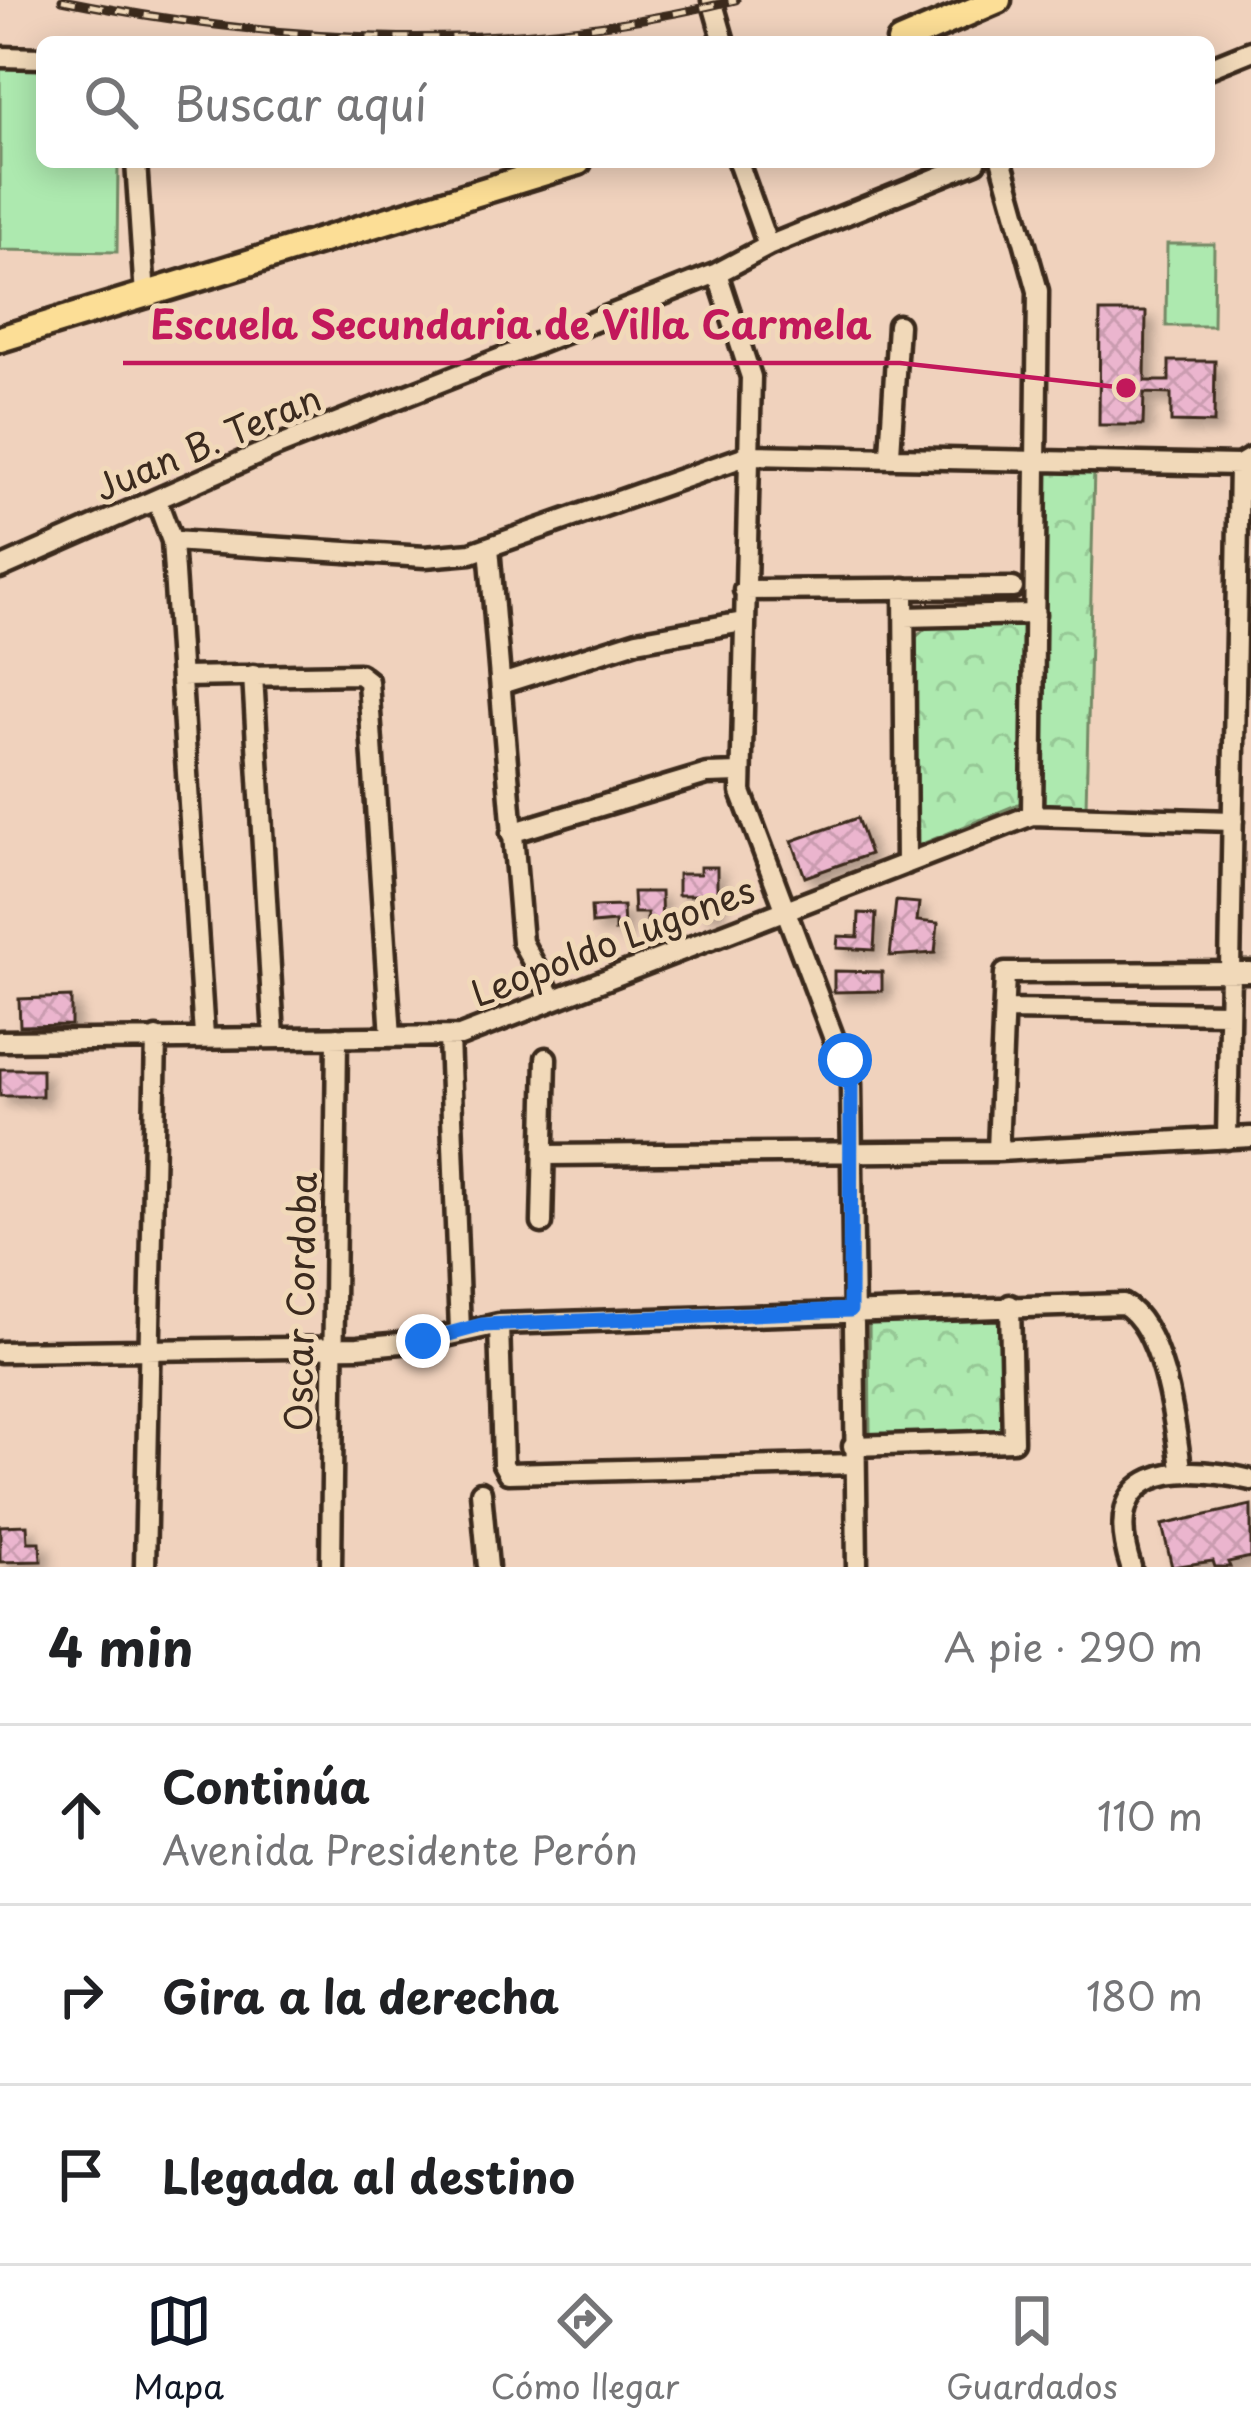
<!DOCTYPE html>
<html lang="es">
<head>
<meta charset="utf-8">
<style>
  :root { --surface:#fff; --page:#f6f6f6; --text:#202124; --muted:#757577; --line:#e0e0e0; --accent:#111827 }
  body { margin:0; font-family:"Playpen Sans",sans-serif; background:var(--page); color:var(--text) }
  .stop { position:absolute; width:36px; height:36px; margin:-27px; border:9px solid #1a73e8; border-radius:50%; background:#fff }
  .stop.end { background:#1a73e8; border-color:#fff; box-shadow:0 3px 12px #0008 }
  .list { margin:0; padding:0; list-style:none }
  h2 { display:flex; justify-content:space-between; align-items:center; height:156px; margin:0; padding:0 48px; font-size:51px }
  h2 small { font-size:39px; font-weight:400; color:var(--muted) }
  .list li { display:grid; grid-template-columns:78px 1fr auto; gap:36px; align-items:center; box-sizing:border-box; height:180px; padding:0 48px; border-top:3px solid var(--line) }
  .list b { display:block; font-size:45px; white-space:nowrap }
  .list p { margin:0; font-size:39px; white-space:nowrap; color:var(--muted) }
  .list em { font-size:39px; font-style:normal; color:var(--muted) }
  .icon { flex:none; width:66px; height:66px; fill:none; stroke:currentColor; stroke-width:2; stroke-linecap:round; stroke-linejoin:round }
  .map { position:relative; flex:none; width:1251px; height:1567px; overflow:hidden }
  .search { position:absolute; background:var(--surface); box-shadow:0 6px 30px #0003; left:36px; right:36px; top:36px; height:132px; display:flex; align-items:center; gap:30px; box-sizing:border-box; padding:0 42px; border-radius:18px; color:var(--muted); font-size:45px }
  .sheet { height:696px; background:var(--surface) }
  nav { display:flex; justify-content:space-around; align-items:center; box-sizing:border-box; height:168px; border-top:3px solid var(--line); background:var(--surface); font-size:33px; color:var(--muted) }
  nav a { display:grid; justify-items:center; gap:6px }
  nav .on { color:var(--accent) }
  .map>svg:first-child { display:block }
  .forest { fill:url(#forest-crowns); stroke:#748a66; stroke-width:3 }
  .pitch { fill:#ade9af; stroke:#748a66; stroke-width:3 }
  .building { fill:url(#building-cross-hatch); stroke:#3b2a1e; stroke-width:3; filter:url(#shadow) }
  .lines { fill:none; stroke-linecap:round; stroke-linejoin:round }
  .minor-casing { stroke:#3b2a1e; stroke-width:27 }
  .major-casing { stroke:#3b2a1e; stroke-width:33 }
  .minor { stroke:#f1d9b9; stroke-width:18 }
  .major { stroke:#fcde96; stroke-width:24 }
  .rail-casing { stroke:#3b2a1e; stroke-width:9 }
  .rail { stroke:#f1d9b9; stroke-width:4.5; stroke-dasharray:14; stroke-linecap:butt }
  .route { stroke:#1a73e8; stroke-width:15 }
  .labels { text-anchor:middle; stroke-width:10; stroke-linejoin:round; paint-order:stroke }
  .street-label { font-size:36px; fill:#3b2a1e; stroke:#f1d9b9 }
  .leader { fill:none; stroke:#c2185b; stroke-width:4.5 }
  .callout-dot { fill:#c2185b; stroke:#f1d9b9; stroke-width:4.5 }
  .callout-label { font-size:39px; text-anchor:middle; font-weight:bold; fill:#c2185b; stroke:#f1d9b9; stroke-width:10; stroke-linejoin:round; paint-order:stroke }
</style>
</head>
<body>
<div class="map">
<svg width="1251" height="1567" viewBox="0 0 1251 1567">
  <defs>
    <pattern id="forest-crowns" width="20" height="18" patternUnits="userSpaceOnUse" patternTransform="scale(3)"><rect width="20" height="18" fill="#ade9af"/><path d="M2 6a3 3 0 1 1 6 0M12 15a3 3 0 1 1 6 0" fill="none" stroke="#96c896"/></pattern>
    <pattern id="building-cross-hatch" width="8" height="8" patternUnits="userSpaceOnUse" patternTransform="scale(3)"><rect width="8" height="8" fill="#ebb5ce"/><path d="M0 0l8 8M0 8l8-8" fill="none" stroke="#ca9cb0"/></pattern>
    <filter id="shadow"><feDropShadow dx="8" dy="8" stdDeviation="6" flood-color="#0004"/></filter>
  </defs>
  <rect width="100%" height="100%" fill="#f0d2bd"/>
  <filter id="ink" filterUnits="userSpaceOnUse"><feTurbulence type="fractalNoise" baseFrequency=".00833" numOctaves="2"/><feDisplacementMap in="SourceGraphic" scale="24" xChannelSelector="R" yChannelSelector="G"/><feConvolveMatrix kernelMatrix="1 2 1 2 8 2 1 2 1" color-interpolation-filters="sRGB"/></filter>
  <g filter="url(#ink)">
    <path class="forest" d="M1094,467l-8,341 -45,-2 5,-338z
      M934,621h91l-4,182 -106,44 1,-210z
      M999,1316l8,115 -137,6 -1,-115z"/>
    <path class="pitch" d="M0,64l42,1v97h76l-1,90 -117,-2z
      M1167,244h47l-1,82h-47z"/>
    <path class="building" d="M1100,312h46l-1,69h24v-20h46l-1,62 -43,-1v-28l-27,-1 -1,32h-44z
      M857,818l13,36 -65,23 -13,-36z
      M700,867h17v44h-17v-16h-22v-21h22z
      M633,892h28l1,43h-15v-22h-13z
      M896,901l23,2 -2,18 21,2 -3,30 -45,3z
      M623,906l1,24 -9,1v-9l-23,2 -1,-17z
      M859,913l17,1 -2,36 -37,-2 1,-12 20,1z
      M834,971l48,1v19l-48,1z
      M71,997v28l-51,1 -1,-27z
      M0,1069h42v27h-42z
      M1251,1505v52l-23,5 2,5h-15l-2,-6 -41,6 -10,-42z
      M27,1525l1,17h12l1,19 -41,1v-36z"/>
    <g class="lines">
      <defs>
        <path id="minor" d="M712,0l12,42
          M0,57l42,1
          M1209,68l42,-17
          M136,162l9,134
          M738,162l30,84
          M1002,162l36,129 -6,524
          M717,273l34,104 -10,415 110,292 6,483
          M890,454l8,-129
          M157,501l15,40 253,16 46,-4 278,-98 490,10 12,-7
          M172,541l32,495
          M489,547l33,395 31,57
          M0,568l275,-121 442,-174 51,-27 208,-84
          M904,588l2,276
          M744,590l269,-2
          M905,617l130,-3
          M253,675l21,362
          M181,677l178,-3 9,7 23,356
          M501,684l136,-43 106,-19
          M511,833l196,-59 33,-1
          M1004,1010l225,3
          M449,1037l11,294
          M0,1041l460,-5 572,-221 201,6
          M1227,1139l12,-674
          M998,1151l7,-178 246,-1
          M546,1155l452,-4 253,-14
          M542,1223l4,-165
          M499,1324l4,140 5,9 346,-9
          M0,1352l358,-5 65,-6 76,-17 624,-20c41,23 52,119 58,164
          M853,1446l160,-5 -3,-136
          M481,1492l7,75
          M145,1567l11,-529
          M331,1567l6,-530
          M1131,1567c-33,-101 47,-104 120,-87"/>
        <path id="major" d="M900,42l98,-42
          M0,339l578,-177"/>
      </defs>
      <use href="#minor" class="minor-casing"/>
      <use href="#major" class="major-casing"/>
      <use href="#minor" class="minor"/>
      <use href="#major" class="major"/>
      <defs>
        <path id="rail" d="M62,0c225,45 449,55 674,0"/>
      </defs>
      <use href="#rail" class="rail-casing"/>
      <use href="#rail" class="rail"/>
    </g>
  </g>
  <g class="lines" filter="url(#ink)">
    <path class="route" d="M423,1341l59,-16 368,-15 1,-226 -6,-24"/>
  </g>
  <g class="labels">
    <g class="street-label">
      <text transform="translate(208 443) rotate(-23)" y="13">Juan B. Teran</text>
      <text transform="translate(613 942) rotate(-21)" y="13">Leopoldo Lugones</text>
      <text transform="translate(301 1302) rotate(-89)" y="13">Oscar Cordoba</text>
    </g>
  </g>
  <path class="leader" d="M1126 388L900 363H123"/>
  <circle class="callout-dot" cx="1126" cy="388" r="12"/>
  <g class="callout-label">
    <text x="511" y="339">Escuela Secundaria de Villa Carmela</text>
  </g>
</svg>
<div class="stop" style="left:845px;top:1060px"></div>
<div class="stop end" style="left:423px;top:1341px"></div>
<div class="search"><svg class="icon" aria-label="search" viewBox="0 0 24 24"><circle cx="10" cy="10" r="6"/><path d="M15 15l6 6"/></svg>Buscar aquí</div>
</div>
<section class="sheet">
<h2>4 min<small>A pie · 290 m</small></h2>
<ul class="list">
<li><svg class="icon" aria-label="ahead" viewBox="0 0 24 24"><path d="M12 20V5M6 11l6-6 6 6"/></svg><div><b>Continúa</b><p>Avenida Presidente Perón</p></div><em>110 m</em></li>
<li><svg class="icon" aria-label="right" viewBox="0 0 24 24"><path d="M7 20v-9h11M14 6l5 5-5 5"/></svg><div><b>Gira a la derecha</b></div><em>180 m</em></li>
<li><svg class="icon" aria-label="arrive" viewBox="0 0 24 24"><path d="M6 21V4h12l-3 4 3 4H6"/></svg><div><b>Llegada al destino</b></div></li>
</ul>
</section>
<nav>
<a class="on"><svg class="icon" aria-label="map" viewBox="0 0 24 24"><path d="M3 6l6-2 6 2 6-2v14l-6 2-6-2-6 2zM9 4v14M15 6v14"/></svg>Mapa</a>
<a><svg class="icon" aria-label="directions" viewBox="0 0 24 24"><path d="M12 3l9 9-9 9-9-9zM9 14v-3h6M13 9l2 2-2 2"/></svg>Cómo llegar</a>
<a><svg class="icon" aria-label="saved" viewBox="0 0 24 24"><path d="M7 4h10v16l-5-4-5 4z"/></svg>Guardados</a>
</nav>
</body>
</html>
